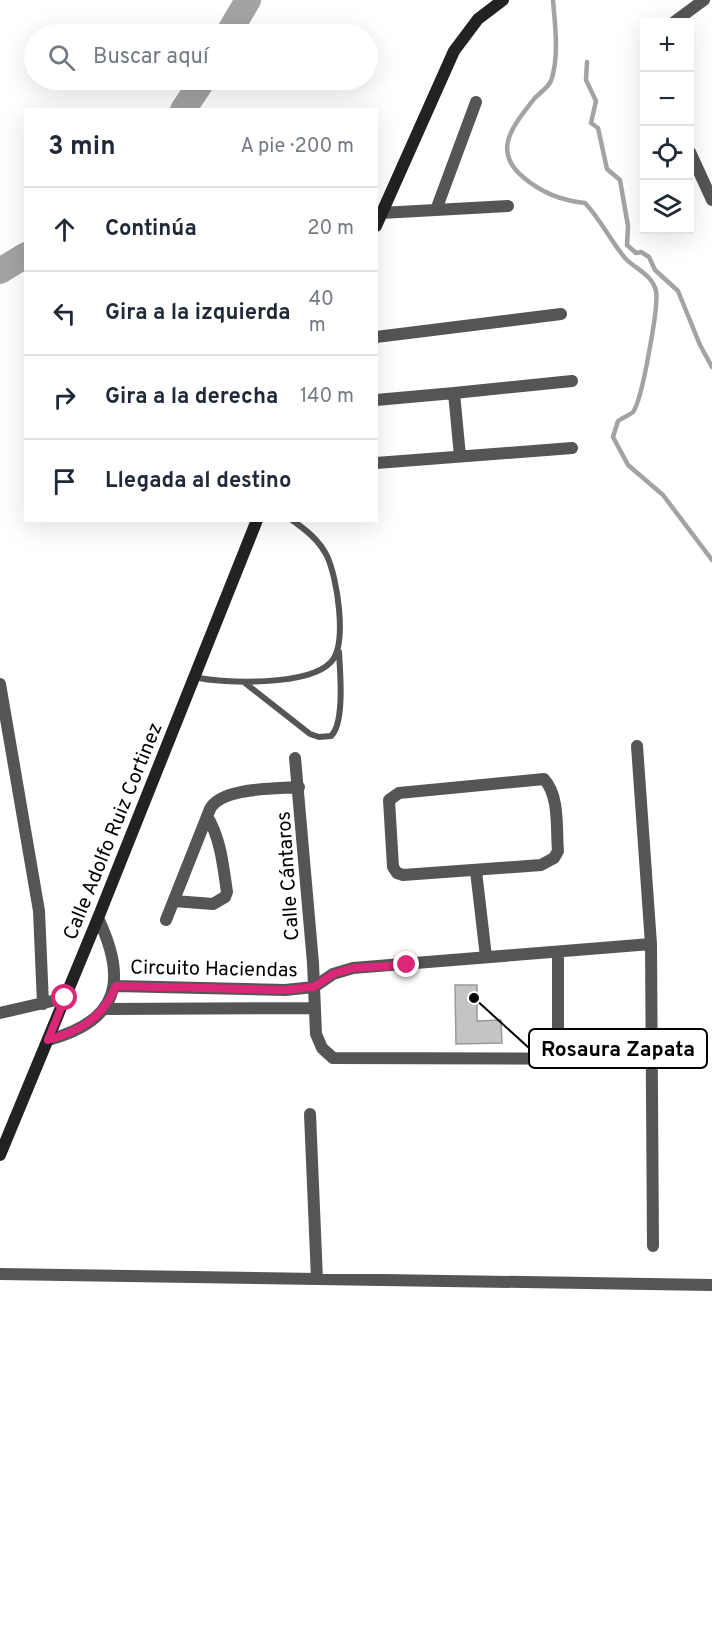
<!DOCTYPE html>
<html lang="es">
<head>
<meta charset="utf-8">
<style>
  :root { --surface:#fff; --page:#f2f2f3; --text:#1f2937; --muted:#747a83; --line:#e0e1e3 }
  body { margin:0; font-family:Overpass,sans-serif; background:var(--page); color:var(--text) }
  .controls { position:absolute; right:18px; top:18px; display:grid; overflow:hidden; border-radius:0px; box-shadow:0 6px 24px #0002 }
  .controls button { width:54px; height:54px; display:grid; place-items:center; padding:0; border:0; border-bottom:2px solid var(--line); background:var(--surface); color:var(--text); font:30px sans-serif }
  .stop { position:absolute; width:18px; height:18px; margin:-14px; border:4px solid #db2777; border-radius:50%; background:#fff }
  .stop.end { background:#db2777; border-color:#fff; box-shadow:0 2px 6px #0008 }
  .list { margin:0; padding:0; list-style:none }
  h2 { display:flex; justify-content:space-between; align-items:center; height:78px; margin:0; padding:0 24px; font-size:26px }
  h2 small { font-size:20px; font-weight:400; color:var(--muted) }
  .list li { display:grid; grid-template-columns:39px 1fr auto; gap:18px; align-items:center; box-sizing:border-box; height:84px; padding:0 24px; border-top:2px solid var(--line) }
  .list b { display:block; font-size:22px; white-space:nowrap }
  .list em { font-size:20px; font-style:normal; color:var(--muted) }
  .icon { flex:none; width:33px; height:33px; fill:none; stroke:currentColor; stroke-width:2; stroke-linecap:round; stroke-linejoin:round }
  .map { position:relative; flex:none; width:712px; height:1638px; overflow:hidden }
  .search { position:absolute; background:var(--surface); box-shadow:0 6px 24px #0002; left:24px; top:24px; width:354px; height:66px; display:flex; align-items:center; gap:15px; box-sizing:border-box; padding:0 21px; border-radius:33px; color:var(--muted); font-size:22px }
  .panel { position:absolute; background:var(--surface); box-shadow:0 6px 24px #0002; left:24px; top:108px; width:354px; height:414px; border-radius:0px }
  .map>svg:first-child { display:block }
  .lines { fill:none; stroke-linecap:round; stroke-linejoin:round }
  .stream { stroke:#a3a3a3; stroke-width:4.5 }
  .river { stroke:#a3a3a3; stroke-width:26 }
  .building { fill:#c4c4c4; stroke:#999; stroke-width:1.5 }
  .service { stroke:#555; stroke-width:6 }
  .minor { stroke:#555; stroke-width:12 }
  .secondary { stroke:#222; stroke-width:12 }
  .route { stroke:#db2777; stroke-width:8 }
  .labels { text-anchor:middle; stroke-width:5; stroke-linejoin:round; paint-order:stroke }
  .street-label { font-size:20px; fill:#000; stroke:#fff }
  .leader { fill:none; stroke:#000; stroke-width:2 }
  .callout-dot { fill:#000; stroke:#fff; stroke-width:2 }
  .callout { fill:#fff; stroke:#000; stroke-width:2 }
  .callout-label { font-size:21px; text-anchor:middle; font-weight:bold; fill:#000 }
</style>
</head>
<body>
<div class="map">
<svg width="712" height="1638" viewBox="0 0 712 1638">
  <rect width="100%" height="100%" fill="#fff"/>
  <g class="lines">
    <path class="stream" d="M553,0c2,25 6,54 -1,78 -2,9 -12,14 -18,21 -20,26 -43,51 -11,78 19,16 37,23 62,26 16,17 25,37 40,55 10,11 27,16 31,33 3,14 -14,110 -23,121 -3,3 -11,6 -15,9l-5,16 15,28 35,30 49,65
      M587,62l-1,18 10,21 -5,22 7,5 9,41 13,11 8,46 -1,19 9,8 5,-1 8,5 6,13 23,21 22,54 12,22"/>
    <path class="river" d="M228,34l20,-34
      M183,110l20,-30
      M0,271l26,-16"/>
  </g>
  <path class="building" d="M455,985h22v36l24,-1 1,23 -46,1z"/>
  <g class="lines">
    <path class="service" d="M194,677c30,7 115,9 137,-15 17,-18 6,-85 -4,-106 -8,-16 -21,-26 -35,-36
      M245,683l65,51 9,3 12,-1c14,-13 9,-65 8,-84"/>
    <path class="minor" d="M674,22l30,-22
      M690,152l22,48
      M436,210l40,-108
      M381,213l127,-7
      M376,337l185,-23
      M376,400l78,-7
      M460,456l-6,-63 118,-12
      M376,463l196,-15
      M0,684l39,227 4,93
      M637,746l14,198 2,302
      M295,758l18,205 3,71 6,14 11,10 318,1
      M544,779c16,17 12,51 14,72l-4,7 -13,7 -138,10 -6,-2 -4,-6 -4,-67 10,-7z
      M476,871l10,86
      M174,901l39,3 12,-7 2,-5c-4,-26 -6,-53 -20,-76
      M166,920l44,-111c11,-22 66,-20 89,-22
      M558,952v108
      M116,986l169,4 29,-3 19,-13 20,-6 298,-24
      M105,1009l209,-1
      M0,1013l65,-15
      M48,1040c71,-19 80,-59 50,-122
      M310,1114l7,165
      M0,1274l712,11"/>
    <path class="secondary" d="M376,226l78,-175 24,-32 25,-19
      M0,1155l98,-237 159,-398"/>
  </g>
  <g class="lines">
    <path class="route" d="M65,998l-17,42c32,-9 55,-22 68,-54l169,4 29,-3 19,-13 20,-6 54,-3"/>
  </g>
  <g class="labels">
    <g class="street-label">
      <text transform="translate(112 831) rotate(-68)" y="7">Calle Adolfo Ruiz Cortinez</text>
      <text transform="translate(287 876) rotate(-94)" y="7">Calle Cántaros</text>
      <text transform="translate(214 968) rotate(1)" y="7">Circuito Haciendas</text>
    </g>
  </g>
  <path class="leader" d="M474 998L529 1048"/>
  <circle class="callout-dot" cx="474" cy="998" r="6"/>
  <rect class="callout" x="529" y="1029" width="178" height="39" rx="6"/>
  <g class="callout-label">
    <text x="618" y="1056">Rosaura Zapata</text>
  </g>
</svg>
<div class="controls">
<button>+</button>
<button>−</button>
<button><svg class="icon" aria-label="locate" viewBox="0 0 24 24"><circle cx="12" cy="12" r="6"/><path d="M12 2v4M12 18v4M2 12h4M18 12h4"/></svg></button>
<button><svg class="icon" aria-label="layers" viewBox="0 0 24 24"><path d="M12 4l9 5-9 5-9-5zM3 14l9 5 9-5"/></svg></button>
</div>
<div class="stop" style="left:65px;top:998px"></div>
<div class="stop end" style="left:407px;top:965px"></div>
<div class="search"><svg class="icon" aria-label="search" viewBox="0 0 24 24"><circle cx="10" cy="10" r="6"/><path d="M15 15l6 6"/></svg>Buscar aquí</div>
<section class="panel">
<h2>3 min<small>A pie · 200 m</small></h2>
<ul class="list">
<li><svg class="icon" aria-label="ahead" viewBox="0 0 24 24"><path d="M12 20V5M6 11l6-6 6 6"/></svg><div><b>Continúa</b></div><em>20 m</em></li>
<li><svg class="icon" aria-label="left" viewBox="0 0 24 24"><path d="M17 20v-9H6M10 6l-5 5 5 5"/></svg><div><b>Gira a la izquierda</b></div><em>40 m</em></li>
<li><svg class="icon" aria-label="right" viewBox="0 0 24 24"><path d="M7 20v-9h11M14 6l5 5-5 5"/></svg><div><b>Gira a la derecha</b></div><em>140 m</em></li>
<li><svg class="icon" aria-label="arrive" viewBox="0 0 24 24"><path d="M6 21V4h12l-3 4 3 4H6"/></svg><div><b>Llegada al destino</b></div></li>
</ul>
</section>
</div>
</body>
</html>
